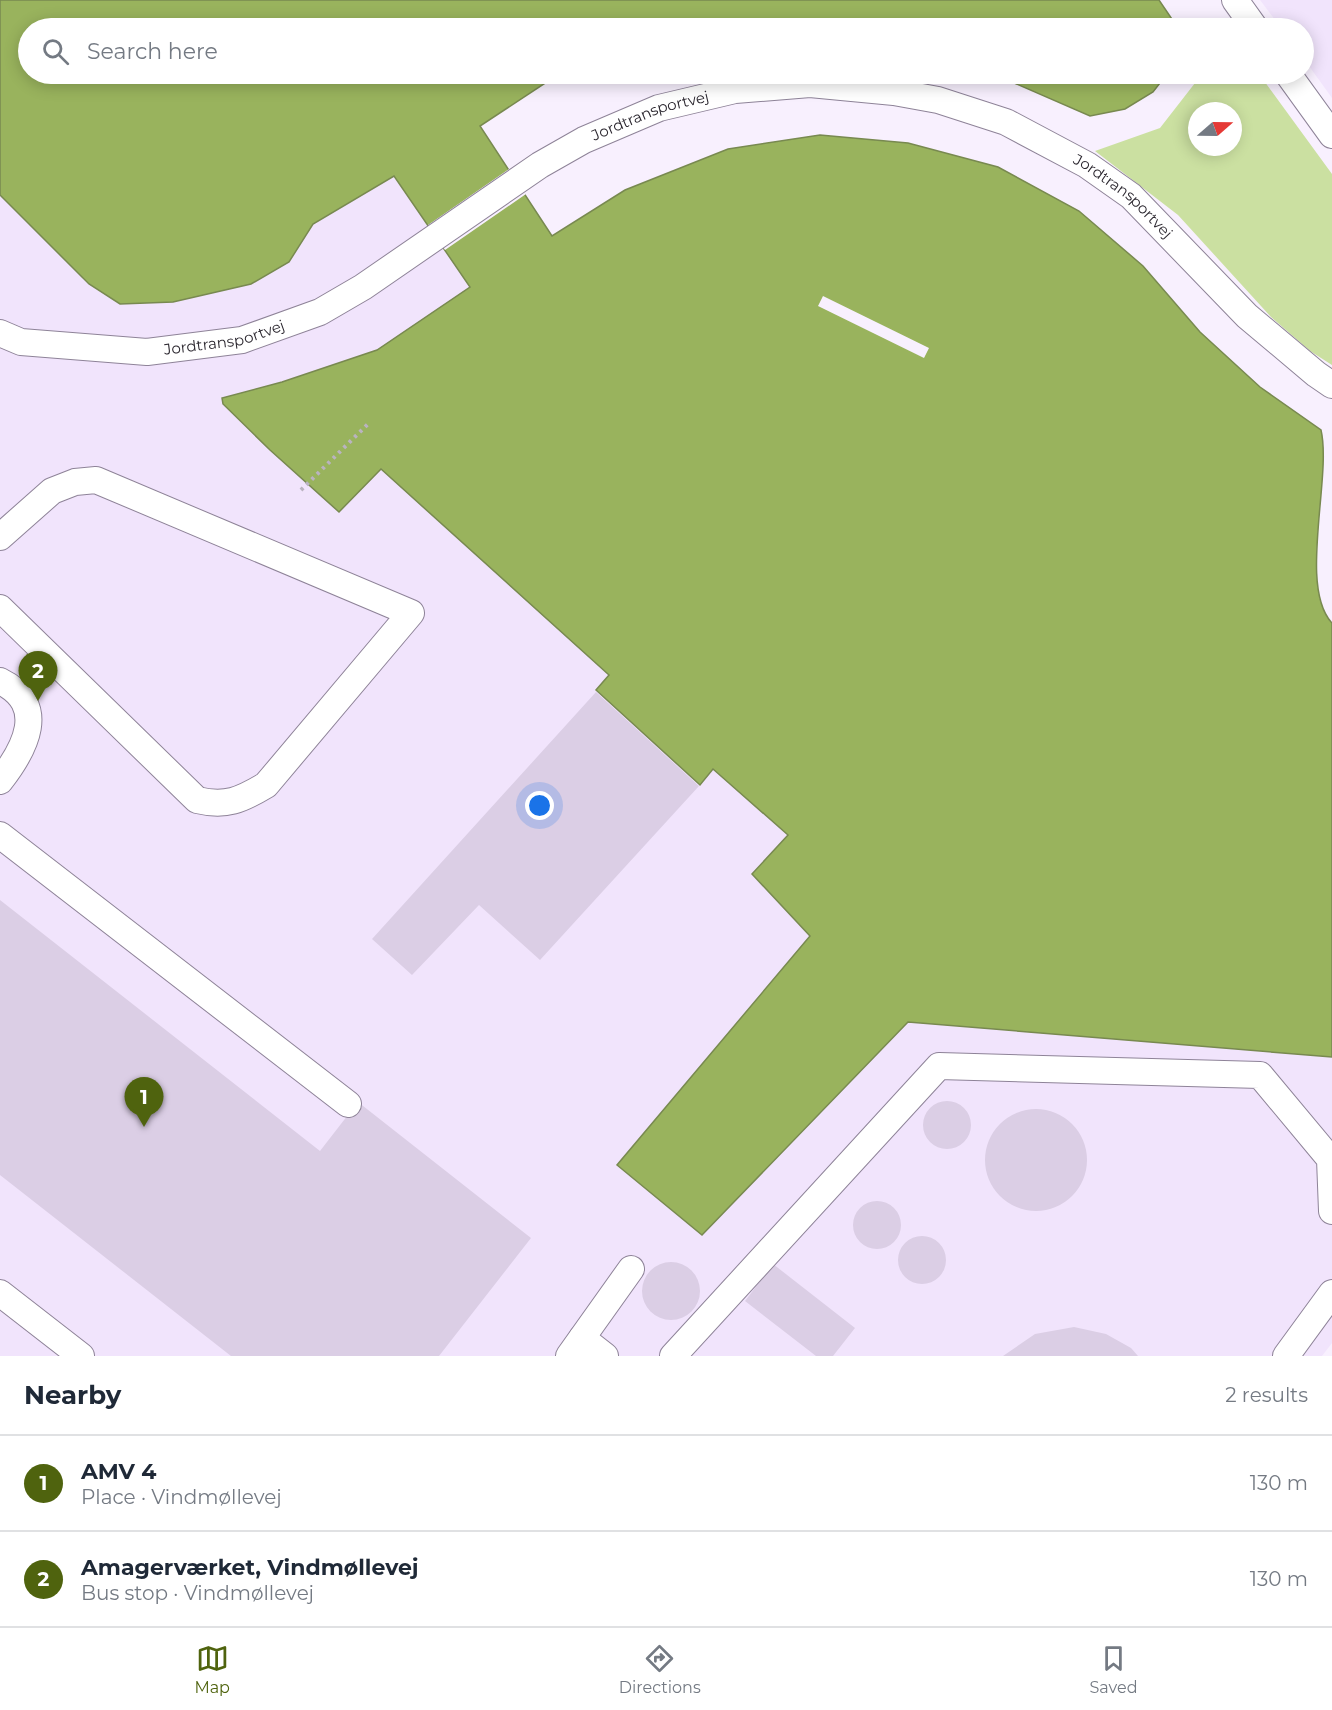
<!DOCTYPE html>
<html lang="en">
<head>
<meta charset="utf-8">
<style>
  :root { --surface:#fff; --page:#f2f2f3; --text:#1f2937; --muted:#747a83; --line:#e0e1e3; --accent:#4f630e }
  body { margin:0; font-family:Montserrat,sans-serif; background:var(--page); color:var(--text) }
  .compass { position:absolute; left:1188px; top:102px; width:54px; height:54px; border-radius:50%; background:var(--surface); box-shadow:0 3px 15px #0003; rotate:70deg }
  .you { position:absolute; left:540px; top:806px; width:21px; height:21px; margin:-15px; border:4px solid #fff; border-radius:50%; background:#1a73e8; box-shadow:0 0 0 9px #1a73e833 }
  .badge { display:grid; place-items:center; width:39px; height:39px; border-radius:50%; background:var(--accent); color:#fff; font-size:20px; font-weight:700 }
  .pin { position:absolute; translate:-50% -50px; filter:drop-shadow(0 2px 3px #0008) }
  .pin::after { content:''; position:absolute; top:32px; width:21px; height:18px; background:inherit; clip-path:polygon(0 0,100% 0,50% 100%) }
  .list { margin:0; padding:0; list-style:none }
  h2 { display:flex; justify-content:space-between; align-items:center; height:78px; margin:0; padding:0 24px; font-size:26px }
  h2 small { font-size:20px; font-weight:400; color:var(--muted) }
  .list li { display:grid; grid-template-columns:39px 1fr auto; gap:18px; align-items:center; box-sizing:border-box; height:96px; padding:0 24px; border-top:2px solid var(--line) }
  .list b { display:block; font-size:22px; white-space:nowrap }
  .list p { margin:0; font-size:20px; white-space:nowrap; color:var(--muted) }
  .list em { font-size:20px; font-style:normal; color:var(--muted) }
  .icon { flex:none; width:33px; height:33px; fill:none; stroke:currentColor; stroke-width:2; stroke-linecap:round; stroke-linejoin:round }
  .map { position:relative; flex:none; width:1332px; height:1356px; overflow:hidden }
  .search { position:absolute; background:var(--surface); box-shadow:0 3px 15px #0003; left:18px; right:18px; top:18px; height:66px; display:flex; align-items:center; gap:15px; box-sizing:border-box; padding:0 21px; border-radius:33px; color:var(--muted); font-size:22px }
  .sheet { height:270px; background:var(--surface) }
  nav { display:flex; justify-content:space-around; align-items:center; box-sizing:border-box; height:84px; border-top:2px solid var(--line); background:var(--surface); font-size:16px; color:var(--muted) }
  nav a { display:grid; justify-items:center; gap:3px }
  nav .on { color:var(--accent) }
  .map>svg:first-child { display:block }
  .built { fill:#f1e4fc }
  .green { fill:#cbe0a1; fill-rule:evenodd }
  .water { fill:#99b35d; stroke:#788950; stroke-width:1.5 }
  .pier { fill:#f8f0fe }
  .building { fill:#dbcee5 }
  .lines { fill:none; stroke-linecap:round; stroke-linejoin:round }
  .minor-casing { stroke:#8e8398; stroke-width:28 }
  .path { stroke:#bab3c0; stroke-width:4; stroke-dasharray:3 4.5; stroke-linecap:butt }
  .minor { stroke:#fff; stroke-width:26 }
  .labels { text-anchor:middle; stroke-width:4.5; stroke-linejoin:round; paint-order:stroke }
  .street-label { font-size:15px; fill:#2c2830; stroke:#fff }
</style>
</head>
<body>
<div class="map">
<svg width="1332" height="1356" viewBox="0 0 1332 1356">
  <rect width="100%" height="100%" fill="#f8f0fe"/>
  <path class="built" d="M1260,0h72v98l-28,-39v-31h-23z
    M393,176l78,111 -94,63 -95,32 -60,16 159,71 228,206 -13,15 103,95 14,-17 76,67 -37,39 59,61 -193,230 84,69 206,-212 424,35v286l-10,13h-1322v-1161l89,89 31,20 53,-2 78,-18 38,-22 24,-38z"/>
  <path class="green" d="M1202,74h57l73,100v191l-22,-14 -39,-34 -93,-102 -83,-64 65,-23zM1197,111h36v36h-36z"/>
  <path class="water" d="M0,0h1159l19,28h-1150v46h531l-79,52 72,110 73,-46 103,-41 92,-14 88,8 90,24 81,44 64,55 57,66 60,55 61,43c11,47 -23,157 11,193v434l-424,-35 -206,213 -85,-70 193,-229 -58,-62 36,-39 -75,-66 -13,16 -104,-95 13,-15 -228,-206 -42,43 -69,-62 -47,-46 -1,-6 60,-16 95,-32 93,-63 -76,-111 -81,48 -24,38 -38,22 -78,18 -53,2 -31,-20 -89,-89z
    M981,74h186l-14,18 -28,17 -35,7 -78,-34z"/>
  <path class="pier" d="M509,169l17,25 -81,56 -17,-25z
    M823,296l106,52 -5,10 -106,-52z"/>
  <path class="building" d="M596,692l103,94 -159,174 -61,-55 -67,70 -40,-36z
    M0,900l320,251 38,-49 173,136 -92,118h-208l-231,-181z
    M923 1125a24 24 0 1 1 48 0a24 24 0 1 1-48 0Z
    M985 1160a51 51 0 1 1 102 0a51 51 0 1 1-102 0Z
    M853 1225a24 24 0 1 1 48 0a24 24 0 1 1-48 0Z
    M898 1260a24 24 0 1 1 48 0a24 24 0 1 1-48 0Z
    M642 1291a29 29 0 1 1 58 0a29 29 0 1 1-58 0Z
    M773,1264l82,64 -22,28h-17l-71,-55z
    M1074,1327l32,7 25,14 7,8h-135l32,-22z"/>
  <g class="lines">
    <defs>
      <g id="minor">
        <path d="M1235,0l20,28"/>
        <path d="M1288,74l44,61"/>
        <path id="s1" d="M0,333l21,9 126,10 95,-12 78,-28 43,-25 177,-122 44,-25 75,-32 76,-18 75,-6 84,8 44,8 68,22 81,43 44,31 116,120 69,58 16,11"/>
        <path d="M0,537l52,-46 23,-9 21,-2 315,133 -145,172c-25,15 -40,22 -69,15l-197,-192"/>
        <path d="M0,681c49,24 25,68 0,100"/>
        <path d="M0,835l348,269"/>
        <path d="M0,1293l81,63"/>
        <path d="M582,1338l23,18"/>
        <path d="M569,1356l62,-87"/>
        <path d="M673,1356l266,-290 321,9 70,84 2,52"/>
        <path d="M1286,1356l46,-63"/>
      </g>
    </defs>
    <use href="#minor" class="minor-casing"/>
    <path class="path" d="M301,490l67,-66"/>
    <use href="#minor" class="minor"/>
  </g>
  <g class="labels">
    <g class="street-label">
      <text dy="5" stroke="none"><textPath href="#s1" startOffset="714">Jordtransportvej</textPath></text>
      <text dy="5" stroke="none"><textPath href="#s1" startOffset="1218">Jordtransportvej</textPath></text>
      <text dy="5" stroke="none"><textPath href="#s1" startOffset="228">Jordtransportvej</textPath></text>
    </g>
  </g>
</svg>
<svg class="compass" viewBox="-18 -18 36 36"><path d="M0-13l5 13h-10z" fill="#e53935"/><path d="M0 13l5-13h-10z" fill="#747a83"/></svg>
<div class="you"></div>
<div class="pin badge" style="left:144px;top:1127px">1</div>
<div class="pin badge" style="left:38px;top:701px">2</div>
<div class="search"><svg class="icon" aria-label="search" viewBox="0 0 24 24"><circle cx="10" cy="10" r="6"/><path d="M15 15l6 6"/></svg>Search here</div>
</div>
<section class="sheet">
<h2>Nearby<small>2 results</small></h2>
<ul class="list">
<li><span class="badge">1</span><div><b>AMV 4</b><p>Place · Vindmøllevej</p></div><em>130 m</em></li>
<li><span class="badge">2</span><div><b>Amagerværket, Vindmøllevej</b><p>Bus stop · Vindmøllevej</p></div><em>130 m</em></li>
</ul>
</section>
<nav>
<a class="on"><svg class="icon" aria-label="map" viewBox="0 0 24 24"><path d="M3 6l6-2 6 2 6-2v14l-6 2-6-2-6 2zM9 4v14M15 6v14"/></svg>Map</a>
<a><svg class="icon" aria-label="directions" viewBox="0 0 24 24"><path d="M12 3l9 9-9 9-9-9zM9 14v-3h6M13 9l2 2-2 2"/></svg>Directions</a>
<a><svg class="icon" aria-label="saved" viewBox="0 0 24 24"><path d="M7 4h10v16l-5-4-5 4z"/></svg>Saved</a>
</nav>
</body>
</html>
